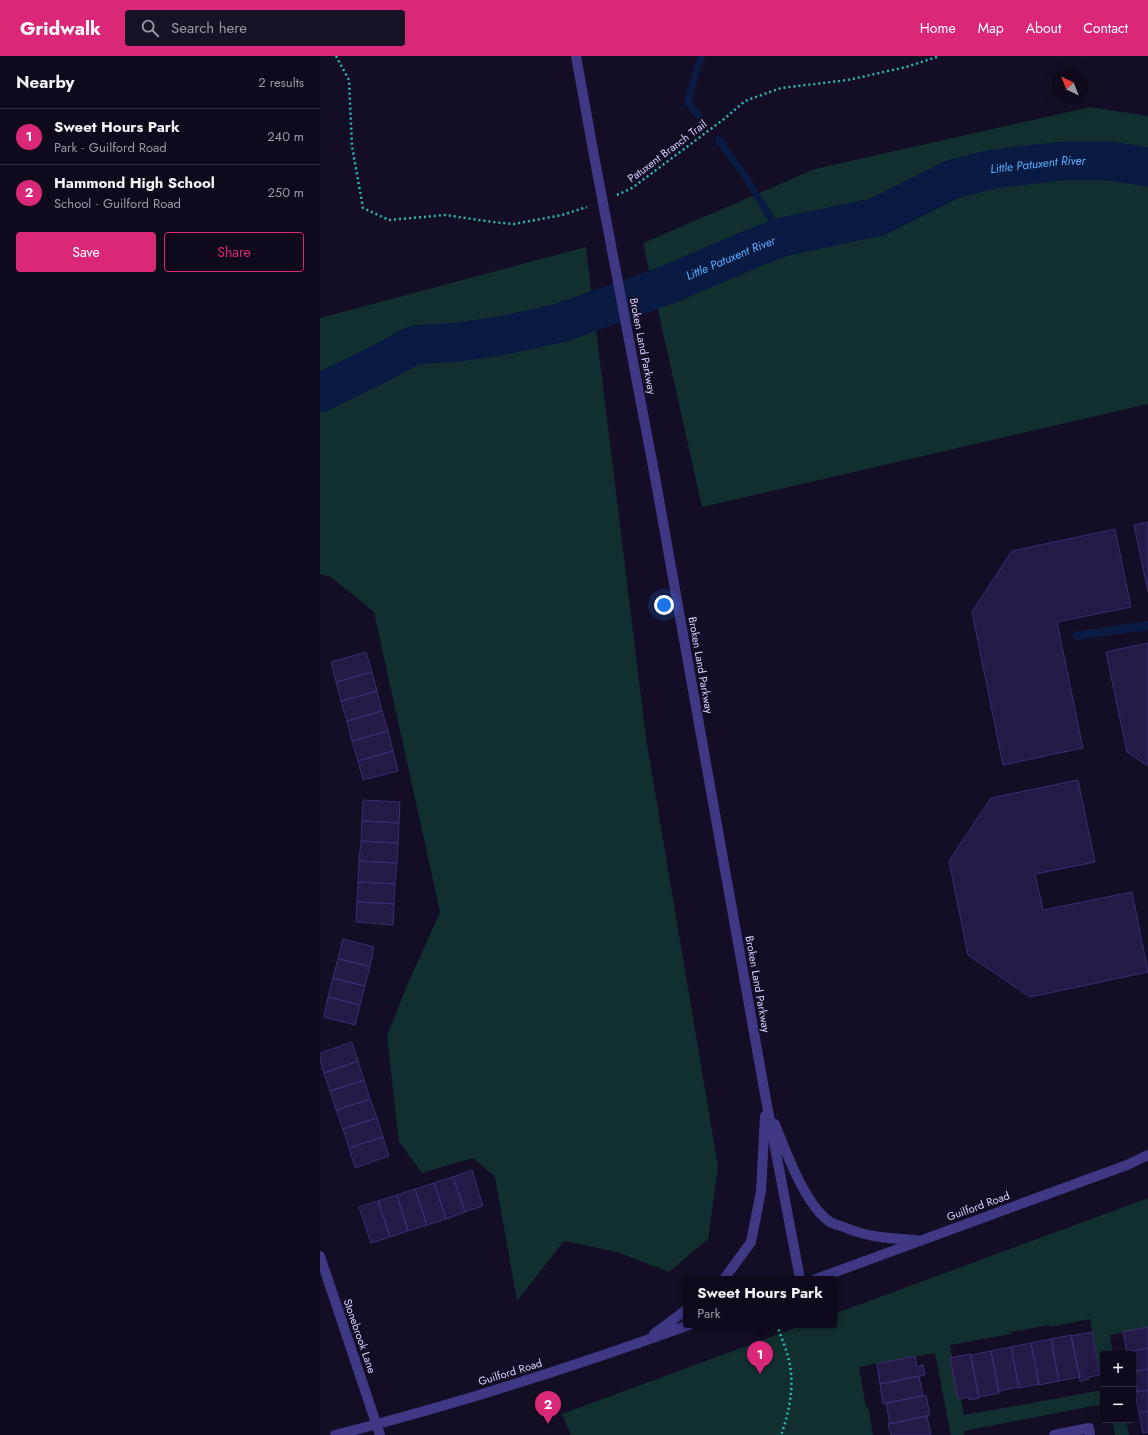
<!DOCTYPE html>
<html lang="en">
<head>
<meta charset="utf-8">
<style>
  :root { --surface:#0e0a1c; --page:#171325; --text:#f1f3f6; --muted:#9b9aa3; --line:#2e2b3b; --accent:#db2777 }
  body { margin:0; font-family:Jost,sans-serif; background:var(--page); color:var(--text) }
  .controls { position:absolute; right:12px; bottom:12px; display:grid; overflow:hidden; border-radius:4px; box-shadow:0 4px 16px #0002 }
  .controls button { width:36px; height:36px; display:grid; place-items:center; padding:0; border:0; border-bottom:1px solid var(--line); background:var(--surface); color:var(--text); font:20px sans-serif }
  .compass { position:absolute; left:732px; top:12px; width:36px; height:36px; border-radius:50%; background:var(--surface); box-shadow:0 4px 16px #0002; rotate:317deg }
  .you { position:absolute; left:344px; top:549px; width:14px; height:14px; margin:-10px; border:3px solid #fff; border-radius:50%; background:#1a73e8; box-shadow:0 0 0 6px #1a73e833 }
  .badge { display:grid; place-items:center; width:26px; height:26px; border-radius:50%; background:var(--accent); color:#fff; font-size:13px; font-weight:700 }
  .pin { position:absolute; translate:-50% -33px; filter:drop-shadow(0 1px 2px #0008) }
  .pin::after { content:''; position:absolute; top:21px; width:14px; height:12px; background:inherit; clip-path:polygon(0 0,100% 0,50% 100%) }
  .popup { position:absolute; left:363px; top:1220px; width:154px; height:52px; box-sizing:border-box; display:grid; place-content:center; border-radius:4px; background:var(--surface); filter:drop-shadow(0 1px 3px #0005); font-size:13px; white-space:nowrap; color:var(--muted) }
  .popup b { font-size:15px; color:var(--text) }
  .popup::after { content:''; position:absolute; left:50%; top:100%; margin-left:-8px; border:8px solid transparent; border-top-color:var(--surface) }
  .list { margin:0; padding:0; list-style:none }
  h2 { display:flex; justify-content:space-between; align-items:center; height:52px; margin:0; padding:0 16px; font-size:17px }
  h2 small { font-size:13px; font-weight:400; color:var(--muted) }
  .list li { display:grid; grid-template-columns:26px 1fr auto; gap:12px; align-items:center; box-sizing:border-box; height:56px; padding:0 16px; border-top:1px solid var(--line) }
  .list b { display:block; font-size:15px; white-space:nowrap }
  .list p { margin:0; font-size:13px; white-space:nowrap; color:var(--muted) }
  .list em { font-size:13px; font-style:normal; color:var(--muted) }
  .actions { display:flex; gap:8px; padding:12px 16px }
  .actions a { flex:1; padding:9px 0; border:1px solid var(--accent); border-radius:4px; text-align:center; font-size:14px; color:var(--accent) }
  .actions .main { background:var(--accent); color:#fff }
  .icon { flex:none; width:22px; height:22px; fill:none; stroke:currentColor; stroke-width:2; stroke-linecap:round; stroke-linejoin:round }
  .map { position:relative; flex:none; width:828px; height:1379px; overflow:hidden }
  header { display:flex; align-items:center; gap:24px; box-sizing:border-box; height:56px; padding:0 20px; background:var(--accent); color:#fff }
  header strong { font-size:19px }
  nav { display:flex; gap:22px; margin-inline-start:auto; font-size:14px }
  .search { width:280px; height:36px; background:var(--page); display:flex; align-items:center; gap:10px; box-sizing:border-box; padding:0 14px; border-radius:4px; color:var(--muted); font-size:15px }
  main { display:flex }
  aside { flex:1; background:var(--surface) }
  .map>svg:first-child { display:block }
  .green { fill:#112f2f }
  .water { fill:#091b43 }
  .lines { fill:none; stroke-linecap:round; stroke-linejoin:round }
  .stream { stroke:#091b43; stroke-width:7 }
  .river { stroke:#091b43; stroke-width:39 }
  .building { fill:#251a46; stroke:#3d2b73 }
  .path { stroke:#2cb9b6; stroke-width:2.5; stroke-dasharray:2 3; stroke-linecap:butt }
  .minor { stroke:#3e3885; stroke-width:10 }
  .minor-bridge { stroke:#3e3885; stroke-width:10 }
  .labels { text-anchor:middle; stroke-width:3.5; stroke-linejoin:round; paint-order:stroke }
  .street-label { font-size:11px; fill:#d9d2ff; stroke:#130e25 }
  .water-label { font-size:12px; font-style:italic; fill:#60aeff; stroke:#130e25 }
</style>
</head>
<body>
<header>
<strong>Gridwalk</strong>
<div class="search"><svg class="icon" aria-label="search" viewBox="0 0 24 24"><circle cx="10" cy="10" r="6"/><path d="M15 15l6 6"/></svg>Search here</div>
<nav><a>Home</a><a>Map</a><a>About</a><a>Contact</a></nav>
</header>
<main>
<aside>
<h2>Nearby<small>2 results</small></h2>
<ul class="list">
<li><span class="badge">1</span><div><b>Sweet Hours Park</b><p>Park · Guilford Road</p></div><em>240 m</em></li>
<li><span class="badge">2</span><div><b>Hammond High School</b><p>School · Guilford Road</p></div><em>250 m</em></li>
</ul>
<div class="actions"><a class="main">Save</a><a>Share</a></div>
</aside>
<div class="map">
<svg width="828" height="1379" viewBox="0 0 828 1379">
  <rect width="100%" height="100%" fill="#130e25"/>
  <path class="green" d="M770,51l58,9v288l-446,103 -59,-264 172,-74z
    M266,191l60,491 72,429 -10,72 -39,33 -52,-20 -53,-11 -47,60 -22,-124 -22,-19 -51,15 -23,-31 -12,-106 20,-50 33,-74 -66,-300 -43,-35 -11,-3v-256z
    M828,1142v130l-38,7 3,19h-10v33l-13,-68 -40,8 -1,-2 -38,7v2l-61,11 14,70 139,-25v14l-139,27v4h-13l-16,-82 -76,14 7,40h2l5,28h-302l-9,-21 241,-89h31v-11z
    M792,1364h14l3,15h-14z"/>
  <path class="water" d="M828,565v9l-72,10 -4,-4 2,-4z"/>
  <g class="lines">
    <path class="stream" d="M379,60l-11,-14 9,-34 5,-12
      M398,83l27,37 37,61"/>
    <path class="river" id="s1" d="M0,337l57,-28 38,-20 44,-3 46,-7 55,-12 107,-38 77,-33 38,-15 95,-20 76,-38 40,-10 69,-8h48l38,6"/>
  </g>
  <path class="building" d="M828,466v70l-14,-67z
    M795,473l16,78 -74,15 26,126 -80,17 -31,-153 40,-61z
    M828,587v123l-21,-14 -21,-100z
    M46,596l6,20 -36,10 -5,-20z
    M52,616l5,19 -36,10 -5,-19z
    M57,635l5,20 -35,10 -6,-20z
    M62,655l6,20 -36,10 -5,-20z
    M68,675l5,20 -35,10 -6,-20z
    M73,695l5,20 -35,9 -5,-19z
    M758,724l17,82 -60,12 8,36 89,-18 16,80 -118,25 -62,-42 -19,-94 42,-63z
    M43,744l37,2 -1,21 -37,-2z
    M42,765l37,2 -1,20 -37,-2z
    M41,785l37,2 -1,20 -38,-2z
    M39,805l38,2 -2,21 -37,-2z
    M38,826l37,2 -1,20 -37,-2z
    M37,846l37,2 -1,21 -37,-3z
    M23,883l31,8 -4,19 -32,-7z
    M18,903l32,7 -5,20 -32,-8z
    M13,922l32,8 -5,19 -32,-8z
    M8,941l32,8 -5,20 -31,-8z
    M32,986l6,19 -34,12 -4,-13v-7z
    M38,1005l6,19 -34,11 -6,-18z
    M44,1024l6,19 -34,11 -6,-19z
    M50,1043l7,19 -34,11 -7,-19z
    M57,1062l6,19 -34,11 -6,-19z
    M63,1081l6,19 -34,12 -6,-20z
    M152,1114l11,36 -18,6 -12,-35z
    M133,1121l12,35 -19,7 -12,-36z
    M114,1127l12,36 -19,6 -12,-36z
    M95,1133l12,36 -19,6 -11,-36z
    M77,1139l11,36 -18,6 -12,-36z
    M58,1145l12,36 -19,6 -12,-36z
    M828,1271v21l-21,4 -4,-20z
    M772,1276l8,43 -11,2v2l-9,2 -9,-45z
    M751,1279l9,42 -21,4 -8,-42z
    M731,1283l8,42 -20,4 -8,-42z
    M711,1287l8,41 -20,4 -8,-41z
    M691,1291l8,40 -20,4 -8,-40z
    M828,1292v21l-15,3v-18h-6v-2z
    M671,1295l8,42 -20,4 -8,-42z
    M650,1298l9,44 -10,2v-3l-11,2 -8,-41z
    M595,1300l2,11 6,-2 2,10 -45,9 -3,-20z
    M828,1313v21l-11,2 -4,-20z
    M599,1320l4,20 -40,8 -3,-20z
    M828,1334v21l-9,2 -4,-21z
    M606,1339l4,20 -40,9 -4,-21z
    M828,1355v21l-5,1 -4,-20z
    M607,1360l4,19h-40l-3,-11z"/>
  <g class="lines">
    <path class="path" d="M16,0l13,24 3,66 11,62 26,12 56,-5 48,7 21,2 48,-9 25,-8
      M297,139l15,-7 92,-69 21,-18 36,-13 67,-8 58,-13 34,-11
      M457,1269c5,15 13,32 14,48 2,20 -3,43 -10,62"/>
    <path class="minor" d="M256,0l19,105
      M335,421l111,623 34,179
      M455,1068c11,28 30,81 55,98 4,2 10,4 14,5 25,11 45,11 72,13
      M0,1200l60,179
      M404,1223l27,-37 10,-51 4,-75
      M496,1223l311,-114 21,-10
      M334,1278l32,-24
      M15,1379c119,-30 238,-68 354,-110
      M734,1379l35,-7 1,7"/>
    <path class="minor-bridge" d="M275,105l60,316"/>
  </g>
  <g class="labels">
    <g class="street-label">
      <text transform="translate(347 95) rotate(-37)" y="4">Patuxent Branch Trail</text>
      <text transform="translate(323 290) rotate(79)" y="4">Broken Land Parkway</text>
      <text transform="translate(381 609) rotate(80)" y="4">Broken Land Parkway</text>
      <text transform="translate(438 928) rotate(80)" y="4">Broken Land Parkway</text>
      <text transform="translate(658 1150) rotate(-20)" y="4">Guilford Road</text>
      <text transform="translate(40 1280) rotate(71)" y="4">Stonebrook Lane</text>
      <text transform="translate(190 1316) rotate(-17)" y="4">Guilford Road</text>
    </g>
    <g class="water-label">
      <text dy="4" stroke="none"><textPath href="#s1" startOffset="760">Little Patuxent River</textPath></text>
      <text dy="4" stroke="none"><textPath href="#s1" startOffset="436">Little Patuxent River</textPath></text>
    </g>
  </g>
</svg>
<div class="controls">
<button>+</button>
<button>−</button>
</div>
<svg class="compass" viewBox="-18 -18 36 36"><path d="M0-13l5 13h-10z" fill="#e53935"/><path d="M0 13l5-13h-10z" fill="#9b9aa3"/></svg>
<div class="you"></div>
<div class="pin badge" style="left:440px;top:1318px">1</div>
<div class="popup"><b>Sweet Hours Park</b>Park</div>
<div class="pin badge" style="left:228px;top:1368px">2</div>
</div>
</main>
</body>
</html>
